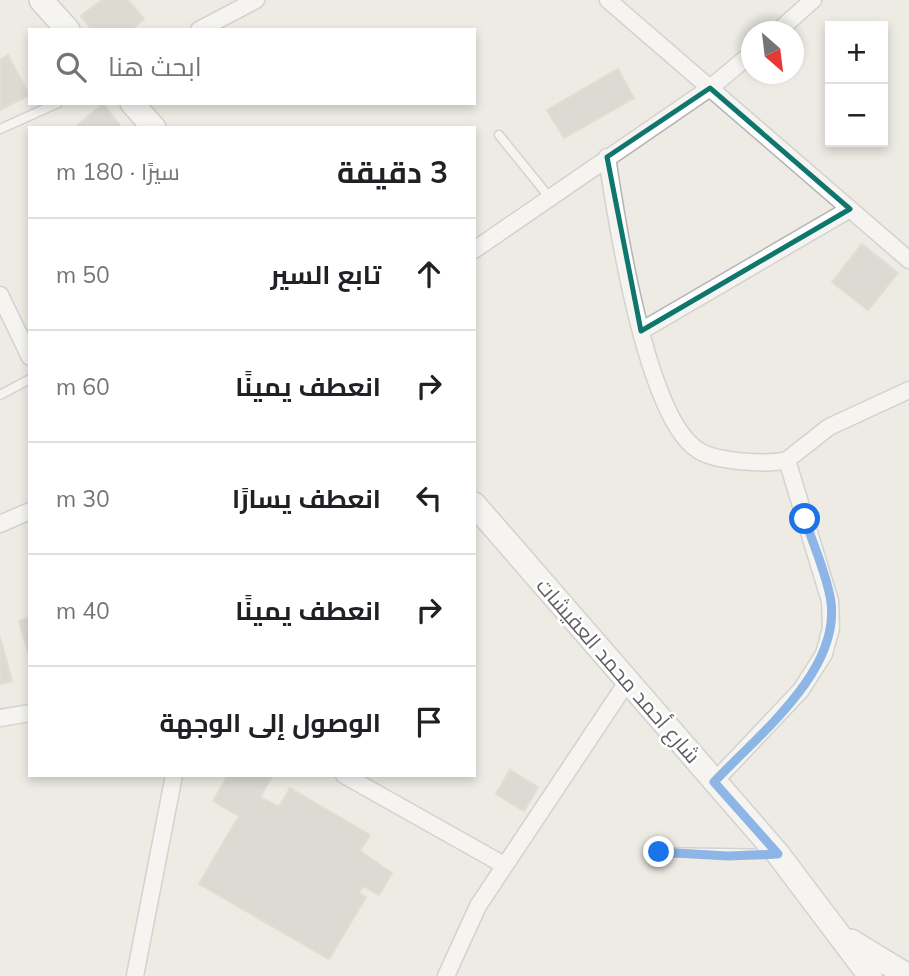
<!DOCTYPE html>
<html lang="ar">
<head>
<meta charset="utf-8">
<style>
  :root { --surface:#fff; --page:#f2f2f2; --text:#202124; --muted:#757577; --line:#e0e0e0 }
  body { margin:0; font-family:Mulish,Cairo,sans-serif; background:var(--page); color:var(--text); direction:rtl }
  .controls { position:absolute; right:21px; top:21px; display:grid; overflow:hidden; border-radius:0px; box-shadow:0 4px 10px #0003 }
  .controls button { width:63px; height:63px; display:grid; place-items:center; padding:0; border:0; border-bottom:2px solid var(--line); background:var(--surface); color:var(--text); font:35px sans-serif }
  .compass { position:absolute; left:741px; top:21px; width:63px; height:63px; border-radius:50%; background:var(--surface); box-shadow:0 4px 10px #0003; rotate:152deg }
  .stop { position:absolute; width:21px; height:21px; margin:-16px; border:5px solid #1a73e8; border-radius:50%; background:#fff }
  .stop.end { background:#1a73e8; border-color:#fff; box-shadow:0 2px 7px #0008 }
  .list { margin:0; padding:0; list-style:none }
  h2 { display:flex; justify-content:space-between; align-items:center; height:91px; margin:0; padding:0 28px; font-size:30px }
  h2 small { font-size:23px; font-weight:400; color:var(--muted) }
  .list li { display:grid; grid-template-columns:46px 1fr auto; gap:21px; align-items:center; box-sizing:border-box; height:112px; padding:0 28px; border-top:2px solid var(--line) }
  .list b { display:block; font-size:26px; white-space:nowrap }
  .list em { font-size:23px; font-style:normal; color:var(--muted) }
  .icon { flex:none; width:38px; height:38px; fill:none; stroke:currentColor; stroke-width:2; stroke-linecap:round; stroke-linejoin:round }
  .map { position:relative; flex:none; width:909px; height:976px; overflow:hidden; direction:ltr }
  .search { position:absolute; background:var(--surface); box-shadow:0 4px 10px #0003; left:28px; top:28px; width:448px; height:77px; display:flex; align-items:center; gap:18px; box-sizing:border-box; padding:0 24px; border-radius:0px; color:var(--muted); font-size:26px }
  .panel { position:absolute; background:var(--surface); box-shadow:0 4px 10px #0003; left:28px; top:126px; width:448px; height:651px; border-radius:0px; direction:rtl }
  .map>svg:first-child { display:block }
  .building { fill:#c9c6c0; stroke:#d2cdc2; stroke-width:2 }
  .lines { fill:none; stroke-linecap:round; stroke-linejoin:round }
  .lane-casing { stroke:#b1b4b8; stroke-width:11 }
  .street-casing { stroke:#b1b4b8; stroke-width:19 }
  .secondary-casing { stroke:#b0b3b8; stroke-width:26 }
  .lane { stroke:#fff; stroke-width:8 }
  .street { stroke:#fff; stroke-width:16 }
  .secondary { stroke:#fff; stroke-width:23 }
  .route { stroke:#1a73e8; stroke-width:9 }
  .marked { fill:none; stroke:#0f766e; stroke-width:5; stroke-linejoin:round }
  .labels { text-anchor:middle; stroke-width:5; stroke-linejoin:round; paint-order:stroke }
  .street-label { font-size:21px; fill:#5c5f63; stroke:#fff }
</style>
</head>
<body>
<div class="map">
<svg width="909" height="976" viewBox="0 0 909 976">
  <rect width="100%" height="100%" fill="#edebe4"/>
  <path class="building" d="M102,0h26l16,19 -13,11h-39l-11,-14z
    M8,55l21,40 -29,15v-50z
    M618,69l16,29 -70,40 -17,-28z
    M103,104l19,24h-48z
    M862,244l36,29 -30,37 -36,-28z
    M30,617v38h-1l-10,-34z
    M0,637l12,44 -12,3z
    M510,770l28,17 -14,24 -28,-17z
    M228,775h40l4,2 -12,20 19,10 11,-19 80,47 -10,16 32,22 -13,22 -16,-9 -4,7 7,4 -37,62 -130,-75 40,-68 -26,-15z"/>
  <g class="lines">
    <defs>
      <path id="lane" d="M0,129l58,-26
        M499,135l51,63
        M0,395l30,-16
        M659,852l112,2"/>
      <path id="street" d="M608,0l301,260
        M199,30l57,-30
        M777,32l36,-32
        M607,157c9,61 39,261 91,293 17,12 70,15 89,10l43,141 1,27 -7,26 -23,36 -87,92
        M474,250l236,-162 42,-35
        M0,295l30,62
        M641,331l209,-122
        M787,460l42,-33 80,-37
        M0,524l30,-13
        M0,718l30,-5
        M344,775l160,90
        M135,976l39,-201
        M446,976l32,-70 149,-224"/>
      <path id="secondary" d="M41,0l27,30
        M132,103l22,25
        M474,504l304,350 92,122
        M851,941l57,35"/>
    </defs>
    <use href="#lane" class="lane-casing"/>
    <use href="#street" class="street-casing"/>
    <use href="#secondary" class="secondary-casing"/>
    <use href="#lane" class="lane"/>
    <use href="#street" class="street"/>
    <use href="#secondary" class="secondary"/>
  </g>
  <g class="lines">
    <path class="route" d="M659,852l69,4 50,-2 -64,-72c43,-46 126,-110 117,-180 -4,-28 -18,-57 -26,-83"/>
  </g>
  <path d="M0 0H909V976H0ZM710,88l140,121 -209,122 -34,-174z" fill="#edebe4" fill-opacity=".55" fill-rule="evenodd"/>
  <path class="marked" d="M710,88l140,121 -209,122 -34,-174z"/>
  <g class="labels">
    <g class="street-label">
      <text transform="translate(618 671) rotate(49)" y="7">شارع أحمد محمد العفيشات</text>
    </g>
  </g>
</svg>
<div class="controls">
<button>+</button>
<button>−</button>
</div>
<svg class="compass" viewBox="-18 -18 36 36"><path d="M0-13l5 13h-10z" fill="#e53935"/><path d="M0 13l5-13h-10z" fill="#757577"/></svg>
<div class="stop" style="left:805px;top:519px"></div>
<div class="stop end" style="left:659px;top:852px"></div>
<div class="search"><svg class="icon" aria-label="search" viewBox="0 0 24 24"><circle cx="10" cy="10" r="6"/><path d="M15 15l6 6"/></svg>ابحث هنا</div>
<section class="panel">
<h2>3 دقيقة<small>سيرًا · 180 m</small></h2>
<ul class="list">
<li><svg class="icon" aria-label="ahead" viewBox="0 0 24 24"><path d="M12 20V5M6 11l6-6 6 6"/></svg><div><b>تابع السير</b></div><em>50 m</em></li>
<li><svg class="icon" aria-label="right" viewBox="0 0 24 24"><path d="M7 20v-9h11M14 6l5 5-5 5"/></svg><div><b>انعطف يمينًا</b></div><em>60 m</em></li>
<li><svg class="icon" aria-label="left" viewBox="0 0 24 24"><path d="M17 20v-9H6M10 6l-5 5 5 5"/></svg><div><b>انعطف يسارًا</b></div><em>30 m</em></li>
<li><svg class="icon" aria-label="right" viewBox="0 0 24 24"><path d="M7 20v-9h11M14 6l5 5-5 5"/></svg><div><b>انعطف يمينًا</b></div><em>40 m</em></li>
<li><svg class="icon" aria-label="arrive" viewBox="0 0 24 24"><path d="M6 21V4h12l-3 4 3 4H6"/></svg><div><b>الوصول إلى الوجهة</b></div></li>
</ul>
</section>
</div>
</body>
</html>
